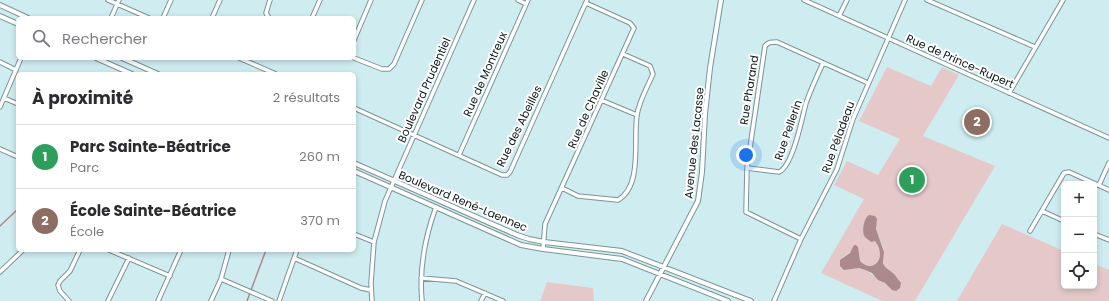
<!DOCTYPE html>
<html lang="fr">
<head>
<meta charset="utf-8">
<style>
  :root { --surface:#fff; --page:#f2f2f3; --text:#2b2b33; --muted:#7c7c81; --line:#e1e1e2; --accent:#a60c35 }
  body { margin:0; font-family:Poppins,sans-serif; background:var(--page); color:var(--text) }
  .controls { position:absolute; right:12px; bottom:12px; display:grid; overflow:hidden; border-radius:6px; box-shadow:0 2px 6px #0003 }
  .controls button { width:36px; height:36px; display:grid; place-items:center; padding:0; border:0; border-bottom:1px solid var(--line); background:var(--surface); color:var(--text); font:20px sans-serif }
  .you { position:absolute; left:746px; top:155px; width:14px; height:14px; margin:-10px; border:3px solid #fff; border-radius:50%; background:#1a73e8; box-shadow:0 0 0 6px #1a73e833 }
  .badge { display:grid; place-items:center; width:26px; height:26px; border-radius:50%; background:var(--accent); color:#fff; font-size:13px; font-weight:700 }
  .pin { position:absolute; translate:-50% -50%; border:2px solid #fff; box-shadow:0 1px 4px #0006 }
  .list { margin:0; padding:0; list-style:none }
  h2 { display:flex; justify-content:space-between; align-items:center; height:52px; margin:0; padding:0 16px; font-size:17px }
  h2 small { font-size:13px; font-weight:400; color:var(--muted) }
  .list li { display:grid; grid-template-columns:26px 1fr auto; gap:12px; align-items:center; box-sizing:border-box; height:64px; padding:0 16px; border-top:1px solid var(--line) }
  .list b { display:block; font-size:15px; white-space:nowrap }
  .list p { margin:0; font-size:13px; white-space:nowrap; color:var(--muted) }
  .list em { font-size:13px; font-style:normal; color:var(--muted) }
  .icon { flex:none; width:22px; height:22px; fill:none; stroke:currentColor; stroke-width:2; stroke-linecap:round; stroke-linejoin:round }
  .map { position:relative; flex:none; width:1109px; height:301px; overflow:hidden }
  .search { position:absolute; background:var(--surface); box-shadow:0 2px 6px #0003; left:16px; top:16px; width:340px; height:44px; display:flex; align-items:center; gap:10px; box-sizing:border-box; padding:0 14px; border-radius:6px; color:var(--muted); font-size:15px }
  .panel { position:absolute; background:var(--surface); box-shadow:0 2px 6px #0003; left:16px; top:72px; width:340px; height:180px; border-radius:6px }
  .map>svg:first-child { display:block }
  .green { fill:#e5c9c9; fill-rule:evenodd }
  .water { fill:#ac898b }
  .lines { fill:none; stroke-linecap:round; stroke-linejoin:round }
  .stream { stroke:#ac898b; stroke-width:1.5 }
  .minor-casing { stroke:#7a9599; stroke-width:5.5 }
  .tertiary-casing { stroke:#7a9599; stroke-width:6 }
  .minor { stroke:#fff; stroke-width:3.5 }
  .tertiary { stroke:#fff; stroke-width:4 }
  .labels { text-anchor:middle; stroke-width:4; stroke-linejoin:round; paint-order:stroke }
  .street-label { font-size:11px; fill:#0b1617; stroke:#fff }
</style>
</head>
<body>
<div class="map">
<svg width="1109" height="301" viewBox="0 0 1109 301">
  <rect width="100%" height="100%" fill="#cfedf1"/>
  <path class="green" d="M887,67l44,19 11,-19 17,8 -36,61 72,30 -80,135h-33l-61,-28 43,-74 -30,-14 13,-24 31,14 22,-36 -41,-18zM867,217l10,4c-4,13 8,22 7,34 0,5 -2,7 1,12 4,5 10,9 14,13l-9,9c-3,-6 -7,-6 -12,-10 -7,-5 -12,-11 -22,-11 -4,0 -8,2 -12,2l-4,-10 10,-8 8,-1 2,10c13,14 27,-5 17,-19 -3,-4 -9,-6 -13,-9z
    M1002,224l62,27v35h30v-22l15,6v31h-152z
    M547,282l46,6 1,13h-54z"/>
  <path class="water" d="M869,215l6,1 2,3 -1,10 8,23 -1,11 2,4 9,7 7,9 -1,5 -4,3 -4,-1 -7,-7 -7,-3 -6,-7 -7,-3 -6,-2 -15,2 -4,-4v-6l10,-7 4,-8h2l2,2 2,14c13,14 28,-4 15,-20l-4,1c-1,-1 -5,-4 -6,-5 -4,-5 -1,-19 4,-22z"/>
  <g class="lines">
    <path class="stream" d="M0,226l18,-17
      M247,301l19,-51"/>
    <defs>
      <path id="minor" d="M108,0l41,18
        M518,0l8,4
        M804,0l305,138
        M927,0l108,47
        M839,16l8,-16
        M111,18l8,-18
        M163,18l8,-18
        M212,18l8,-18
        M269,18l-3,-5 4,-13
        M312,18l8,-18
        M354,40l17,-40
        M239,58l37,16
        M354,58l28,11h7l5,-5 28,-64
        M0,62l16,8
        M1009,93l54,-93
        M4,98l14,6
        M601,100l36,15
        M0,107l21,-49
        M354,108l148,67h5l3,-3 77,-172
        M0,149l18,8
        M459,155l69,-155
        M747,168l32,4c14,-6 23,-54 27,-69 5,-14 11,-27 17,-40
        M1099,185l10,-22
        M562,188l16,8 40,4c25,-14 15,-61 19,-85 2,-14 10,-27 16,-41l-3,-8 -27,-12
        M1042,211l22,10
        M1030,231l34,-58 5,-1 40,18
        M354,234l20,8
        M1094,234l15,6
        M801,239l-55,-27 1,-44 18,-122c3,-4 6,-4 12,-4l91,41
        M543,249l2,-25 89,-196 -4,-5 -44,-20
        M109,250l61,26
        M294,258l67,30 10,2
        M0,272l23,-22
        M421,278l35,3 47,20
        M221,279l51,22
        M69,301l-9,-10 -2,-6 2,-4 10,-10 10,-21
        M108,301l21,-43
        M158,301l23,-51
        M211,301l10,-22 8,-29
        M279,301l18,-51
        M372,301l-1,-18 3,-41 11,-41 89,-201
        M422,301c-3,-32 3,-64 14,-94
        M481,301l4,-8
        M774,301l27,-62 36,-70 16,-50 52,-119"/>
      <path id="tertiary" d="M0,5l28,13
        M0,16l18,8
        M96,58l36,16
        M122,58l36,16
        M354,163l163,72 12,4 15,3 78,9 129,50
        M354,171l167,74 22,4 79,10 106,42
        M646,301l52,-100 4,-29 3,-58 5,-46 11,-68"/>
    </defs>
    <use href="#minor" class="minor-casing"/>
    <use href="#tertiary" class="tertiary-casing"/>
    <use href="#minor" class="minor"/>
    <use href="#tertiary" class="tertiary"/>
  </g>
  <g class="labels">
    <g class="street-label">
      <text transform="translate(960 61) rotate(24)" y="4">Rue de Prince-Rupert</text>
      <text transform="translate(485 74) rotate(-66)" y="4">Rue de Montreux</text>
      <text transform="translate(424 90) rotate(-66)" y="4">Boulevard Prudentiel</text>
      <text transform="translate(749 90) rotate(-81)" y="4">Rue Pharand</text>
      <text transform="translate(588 109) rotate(-66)" y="4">Rue de Chaville</text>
      <text transform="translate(519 126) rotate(-64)" y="4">Rue des Abeilles</text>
      <text transform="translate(788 130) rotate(-71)" y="4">Rue Pellerin</text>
      <text transform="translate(838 137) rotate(-70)" y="4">Rue Péladeau</text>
      <text transform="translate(694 143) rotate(-84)" y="4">Avenue des Lacasse</text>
      <text transform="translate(463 201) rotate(23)" y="4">Boulevard René-Laennec</text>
    </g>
  </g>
</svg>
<div class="controls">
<button>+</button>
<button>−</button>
<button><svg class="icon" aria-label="locate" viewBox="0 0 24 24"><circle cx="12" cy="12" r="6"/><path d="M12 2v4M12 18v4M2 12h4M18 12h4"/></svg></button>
</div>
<div class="you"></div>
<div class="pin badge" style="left:912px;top:180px;background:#2e9e5b">1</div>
<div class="pin badge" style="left:977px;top:122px;background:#8d6e63">2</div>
<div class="search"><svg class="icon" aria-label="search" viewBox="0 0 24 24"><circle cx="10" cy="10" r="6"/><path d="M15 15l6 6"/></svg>Rechercher</div>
<section class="panel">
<h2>À proximité<small>2 résultats</small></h2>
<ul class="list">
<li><span class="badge" style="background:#2e9e5b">1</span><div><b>Parc Sainte-Béatrice</b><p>Parc</p></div><em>260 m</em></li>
<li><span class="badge" style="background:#8d6e63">2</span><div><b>École Sainte-Béatrice</b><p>École</p></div><em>370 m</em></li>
</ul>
</section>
</div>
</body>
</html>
